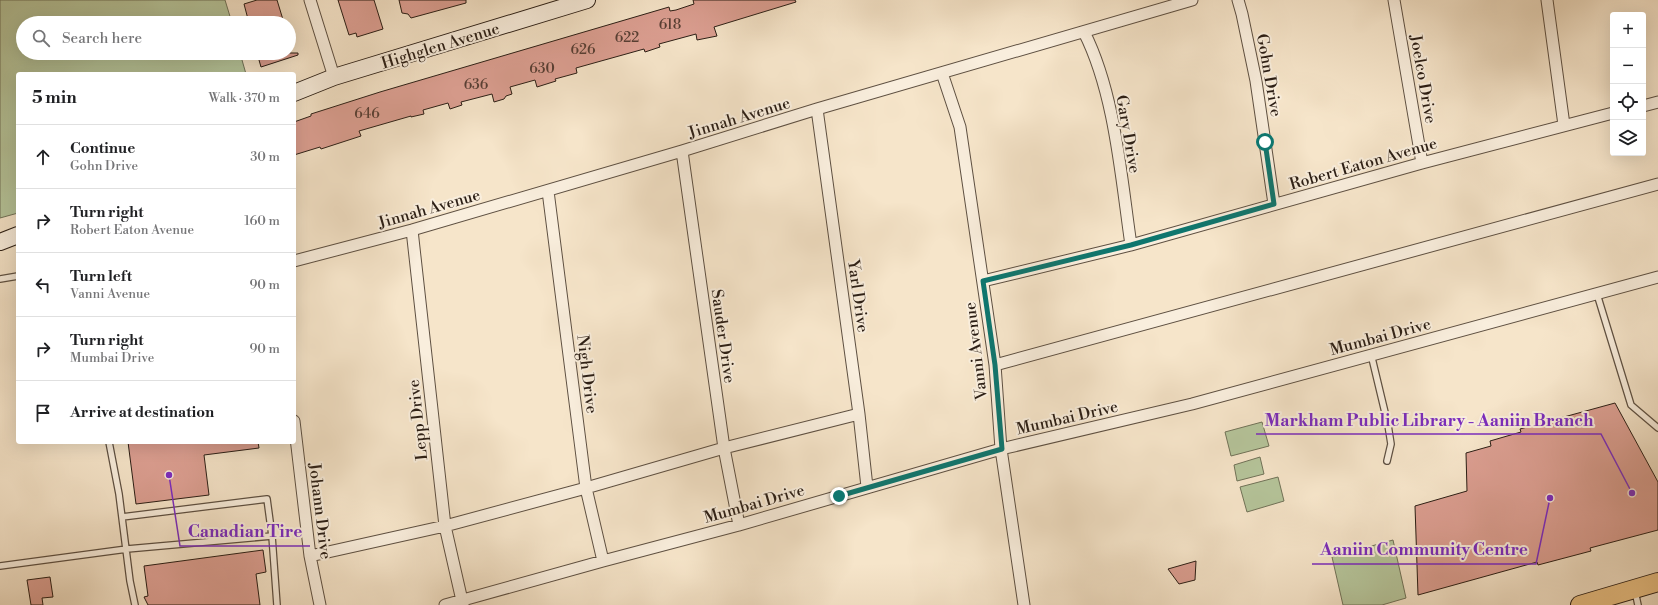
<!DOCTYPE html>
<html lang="en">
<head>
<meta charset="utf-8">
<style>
  :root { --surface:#fff; --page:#f2f2f2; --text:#202124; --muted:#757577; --line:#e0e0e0 }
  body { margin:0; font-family:"Libre Bodoni",serif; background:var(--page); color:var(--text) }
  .controls { position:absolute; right:12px; top:12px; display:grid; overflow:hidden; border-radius:4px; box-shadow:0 4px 16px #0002 }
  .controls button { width:36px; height:36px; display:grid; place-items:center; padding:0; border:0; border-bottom:1px solid var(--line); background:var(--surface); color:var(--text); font:20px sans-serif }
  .stop { position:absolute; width:12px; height:12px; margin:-9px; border:3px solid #0f766e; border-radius:50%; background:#fff }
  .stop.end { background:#0f766e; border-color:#fff; box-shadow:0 1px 4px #0008 }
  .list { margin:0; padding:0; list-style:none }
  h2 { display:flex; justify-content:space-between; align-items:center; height:52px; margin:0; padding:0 16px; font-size:17px }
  h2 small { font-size:13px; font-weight:400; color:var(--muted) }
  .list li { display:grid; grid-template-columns:26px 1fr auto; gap:12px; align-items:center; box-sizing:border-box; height:64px; padding:0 16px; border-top:1px solid var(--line) }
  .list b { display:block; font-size:15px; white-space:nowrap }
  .list p { margin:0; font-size:13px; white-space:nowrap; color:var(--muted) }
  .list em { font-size:13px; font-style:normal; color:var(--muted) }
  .icon { flex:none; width:22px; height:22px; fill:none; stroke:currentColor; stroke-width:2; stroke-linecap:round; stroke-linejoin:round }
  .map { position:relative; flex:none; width:1658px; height:605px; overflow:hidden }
  .search { position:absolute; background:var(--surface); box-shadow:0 4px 16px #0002; left:16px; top:16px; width:280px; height:44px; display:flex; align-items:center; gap:10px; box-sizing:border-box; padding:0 14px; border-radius:22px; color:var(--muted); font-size:15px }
  .panel { position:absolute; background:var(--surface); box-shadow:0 4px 16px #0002; left:16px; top:72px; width:280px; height:372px; border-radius:4px }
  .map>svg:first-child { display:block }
  .green { fill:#b6c69c; stroke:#707258 }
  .building { fill:#dc9f92; stroke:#2b1e15 }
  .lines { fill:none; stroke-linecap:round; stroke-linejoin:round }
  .lane-casing { stroke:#5e5042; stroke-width:8 }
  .street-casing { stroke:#5e5042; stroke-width:13 }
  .secondary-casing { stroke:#2b1e15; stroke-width:18 }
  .primary-casing { stroke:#2b1e15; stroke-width:20 }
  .lane { stroke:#f9eedd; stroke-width:5.5 }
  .street { stroke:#f9eedd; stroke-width:11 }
  .secondary { stroke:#f9eedd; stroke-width:16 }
  .primary { stroke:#ebc285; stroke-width:18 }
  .route { stroke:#0f766e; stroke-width:5 }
  .labels { text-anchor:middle; stroke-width:4; stroke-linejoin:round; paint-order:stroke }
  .number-label { font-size:14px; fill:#573e34 }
  .street-label { font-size:16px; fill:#2b1e15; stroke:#f9eedd }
  .leader { fill:none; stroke:#7b2cbf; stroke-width:1.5 }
  .callout-dot { fill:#7b2cbf; stroke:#f9eedd; stroke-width:1.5 }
  .callout-label { font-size:17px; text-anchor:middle; font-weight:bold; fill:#7b2cbf; stroke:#f9eedd; stroke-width:4; stroke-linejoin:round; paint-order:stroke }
</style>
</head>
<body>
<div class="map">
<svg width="1658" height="605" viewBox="0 0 1658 605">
  <rect width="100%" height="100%" fill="#f6e5ca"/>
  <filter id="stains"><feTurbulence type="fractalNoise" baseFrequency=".005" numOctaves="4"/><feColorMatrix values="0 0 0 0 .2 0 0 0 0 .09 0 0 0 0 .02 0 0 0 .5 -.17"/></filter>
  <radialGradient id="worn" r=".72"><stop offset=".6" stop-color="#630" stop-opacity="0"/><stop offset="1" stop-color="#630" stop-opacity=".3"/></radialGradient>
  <path class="green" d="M0,0h225l7,23h-209v30h217l6,21h-228v139l-18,5z
    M1262,422l7,24 -38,10 -6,-24z
    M1260,457l4,17 -27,7 -3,-16z
    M1278,477l6,24 -37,11 -7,-25z
    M1393,540l13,58 -24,7h-39l-11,-48z"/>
  <path class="building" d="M257,0h20l7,23h-35l-5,-19z
    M338,0h36l9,29 -26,8 -1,-4 -7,2z
    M399,0h67v3l-55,15 -3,-4 -6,-1z
    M693,0h102l1,2 -82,25 3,9 -20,4 -1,-6 -37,10 1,3 -15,5 -1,-3 -68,19 1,5 -22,6 1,2 -19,6 -2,-7 -25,7 2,7 -6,2 -2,3 -10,3 -2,-8 -31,8 1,3 -12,4 -2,-6 -25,7 1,4 -13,3v-1l-52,15 2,5 -40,13 -1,-2 -26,8v-33l17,-6v-2l69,-22 289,-85 1,4 6,-1 18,-6z
    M257,53h41v2l-37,12z
    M1615,403l43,79v48l-68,18 1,3 -53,14 -1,-3 -119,33 -3,-89 52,-15 -1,-38 25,-7 -1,-5 31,-9 -1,-3z
    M128,442h130l1,6 -55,7 5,40 -73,9z
    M263,550l3,22 -10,2 4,31h-112l-4,-8 4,-1 -4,-30z
    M1196,561l-1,19 -16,4 -11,-15z
    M50,577l3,20 -11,1 1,7h-12l-4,-25z"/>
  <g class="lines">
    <defs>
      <path id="lane" d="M0,279l18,-3
        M1597,294l34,111 27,23
        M1371,354l17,71 3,19 -4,17
        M109,442l10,52 11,87 5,24
        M272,536l5,69
        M0,566l127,-17 145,-13 -5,-37 -145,18
        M1635,591l3,14"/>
      <path id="street" d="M310,0l24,77
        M1238,0l4,14 14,67 18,123
        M1394,0l28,163
        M1547,0l17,125
        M1084,32c31,61 37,145 47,213
        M942,73l18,54 35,238 6,84 23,156
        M1643,106l15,-4
        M817,109l42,305 8,73
        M682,151l42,297 15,77
        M548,191l38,297 17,73
        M412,230l33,296 18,79
        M294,261l118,-31 270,-79 135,-42 375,-109
        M983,281l148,-36 291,-82 191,-50
        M995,365l663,-181
        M294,421l16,135 10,49
        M310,556l135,-30 141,-38 138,-40 135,-34
        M445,605l158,-44 136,-36 262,-76 191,-45 466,-127"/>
      <path id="secondary" d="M294,93l40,-16 253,-77
        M0,242l18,-7"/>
      <path id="primary" d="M1580,605l78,-23"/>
    </defs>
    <use href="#lane" class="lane-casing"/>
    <use href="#street" class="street-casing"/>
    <use href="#secondary" class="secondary-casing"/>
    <use href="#primary" class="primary-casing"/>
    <use href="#lane" class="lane"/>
    <use href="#street" class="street"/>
    <use href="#secondary" class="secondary"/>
    <use href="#primary" class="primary"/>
  </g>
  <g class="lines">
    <path class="route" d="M839,496l163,-47 -7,-84 -12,-84 148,-36 143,-41 -9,-62"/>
  </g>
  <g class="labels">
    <g class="number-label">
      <text x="670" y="29">618</text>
      <text x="627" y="42">622</text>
      <text x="583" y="54">626</text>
      <text x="542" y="73">630</text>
      <text x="476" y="89">636</text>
      <text x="367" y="118">646</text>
    </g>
    <g class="street-label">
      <text transform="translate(440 45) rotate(-17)" y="6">Highglen Avenue</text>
      <text transform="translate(1270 75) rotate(80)" y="6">Gohn Drive</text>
      <text transform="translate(1424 79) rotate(80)" y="6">Joelco Drive</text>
      <text transform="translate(739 117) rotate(-17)" y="6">Jinnah Avenue</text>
      <text transform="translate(1129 134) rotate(80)" y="6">Gary Drive</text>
      <text transform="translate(1363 163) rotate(-16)" y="6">Robert Eaton Avenue</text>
      <text transform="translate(429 208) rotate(-16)" y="6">Jinnah Avenue</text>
      <text transform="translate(859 296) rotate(82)" y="6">Yarl Drive</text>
      <text transform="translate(724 336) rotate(82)" y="6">Sauder Drive</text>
      <text transform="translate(1380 336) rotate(-15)" y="6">Mumbai Drive</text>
      <text transform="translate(975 351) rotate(-97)" y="6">Vanni Avenue</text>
      <text transform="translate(588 374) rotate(83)" y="6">Nigh Drive</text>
      <text transform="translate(1067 417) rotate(-13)" y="6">Mumbai Drive</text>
      <text transform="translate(417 420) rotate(-96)" y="6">Lepp Drive</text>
      <text transform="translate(754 503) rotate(-16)" y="6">Mumbai Drive</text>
      <text transform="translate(321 511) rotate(83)" y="6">Johann Drive</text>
    </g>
  </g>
  <path class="leader" d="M1632 493L1601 434H1256M169 475L180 546H310M1550 498L1536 564H1312"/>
  <g class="callout-dot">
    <circle cx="1632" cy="493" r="4"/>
    <circle cx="169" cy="475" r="4"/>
    <circle cx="1550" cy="498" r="4"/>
  </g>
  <g class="callout-label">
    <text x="1429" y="426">Markham Public Library - Aaniin Branch</text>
    <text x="245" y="537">Canadian Tire</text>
    <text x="1424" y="555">Aaniin Community Centre</text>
  </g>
  <rect width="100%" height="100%" filter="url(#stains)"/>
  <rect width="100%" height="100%" fill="url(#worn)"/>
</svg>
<div class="controls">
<button>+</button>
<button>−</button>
<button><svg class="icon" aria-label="locate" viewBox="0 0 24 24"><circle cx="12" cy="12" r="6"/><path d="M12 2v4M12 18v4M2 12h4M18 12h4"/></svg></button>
<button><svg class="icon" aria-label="layers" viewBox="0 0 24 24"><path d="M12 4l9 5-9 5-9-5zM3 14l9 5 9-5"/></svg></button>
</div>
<div class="stop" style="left:1265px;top:142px"></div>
<div class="stop end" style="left:839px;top:496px"></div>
<div class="search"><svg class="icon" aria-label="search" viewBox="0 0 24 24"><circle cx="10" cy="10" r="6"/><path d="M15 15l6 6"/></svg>Search here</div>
<section class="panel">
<h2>5 min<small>Walk · 370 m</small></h2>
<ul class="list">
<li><svg class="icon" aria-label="ahead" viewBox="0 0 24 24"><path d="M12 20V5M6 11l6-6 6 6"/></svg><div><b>Continue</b><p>Gohn Drive</p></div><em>30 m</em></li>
<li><svg class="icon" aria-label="right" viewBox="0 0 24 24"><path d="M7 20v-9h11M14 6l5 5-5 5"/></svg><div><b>Turn right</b><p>Robert Eaton Avenue</p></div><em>160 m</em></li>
<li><svg class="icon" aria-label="left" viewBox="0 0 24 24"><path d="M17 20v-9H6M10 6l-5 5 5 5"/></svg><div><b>Turn left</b><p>Vanni Avenue</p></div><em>90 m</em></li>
<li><svg class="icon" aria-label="right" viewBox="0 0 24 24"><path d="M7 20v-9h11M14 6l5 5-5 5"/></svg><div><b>Turn right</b><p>Mumbai Drive</p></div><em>90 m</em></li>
<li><svg class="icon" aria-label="arrive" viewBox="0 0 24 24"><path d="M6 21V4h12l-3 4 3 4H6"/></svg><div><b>Arrive at destination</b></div></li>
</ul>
</section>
</div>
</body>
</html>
